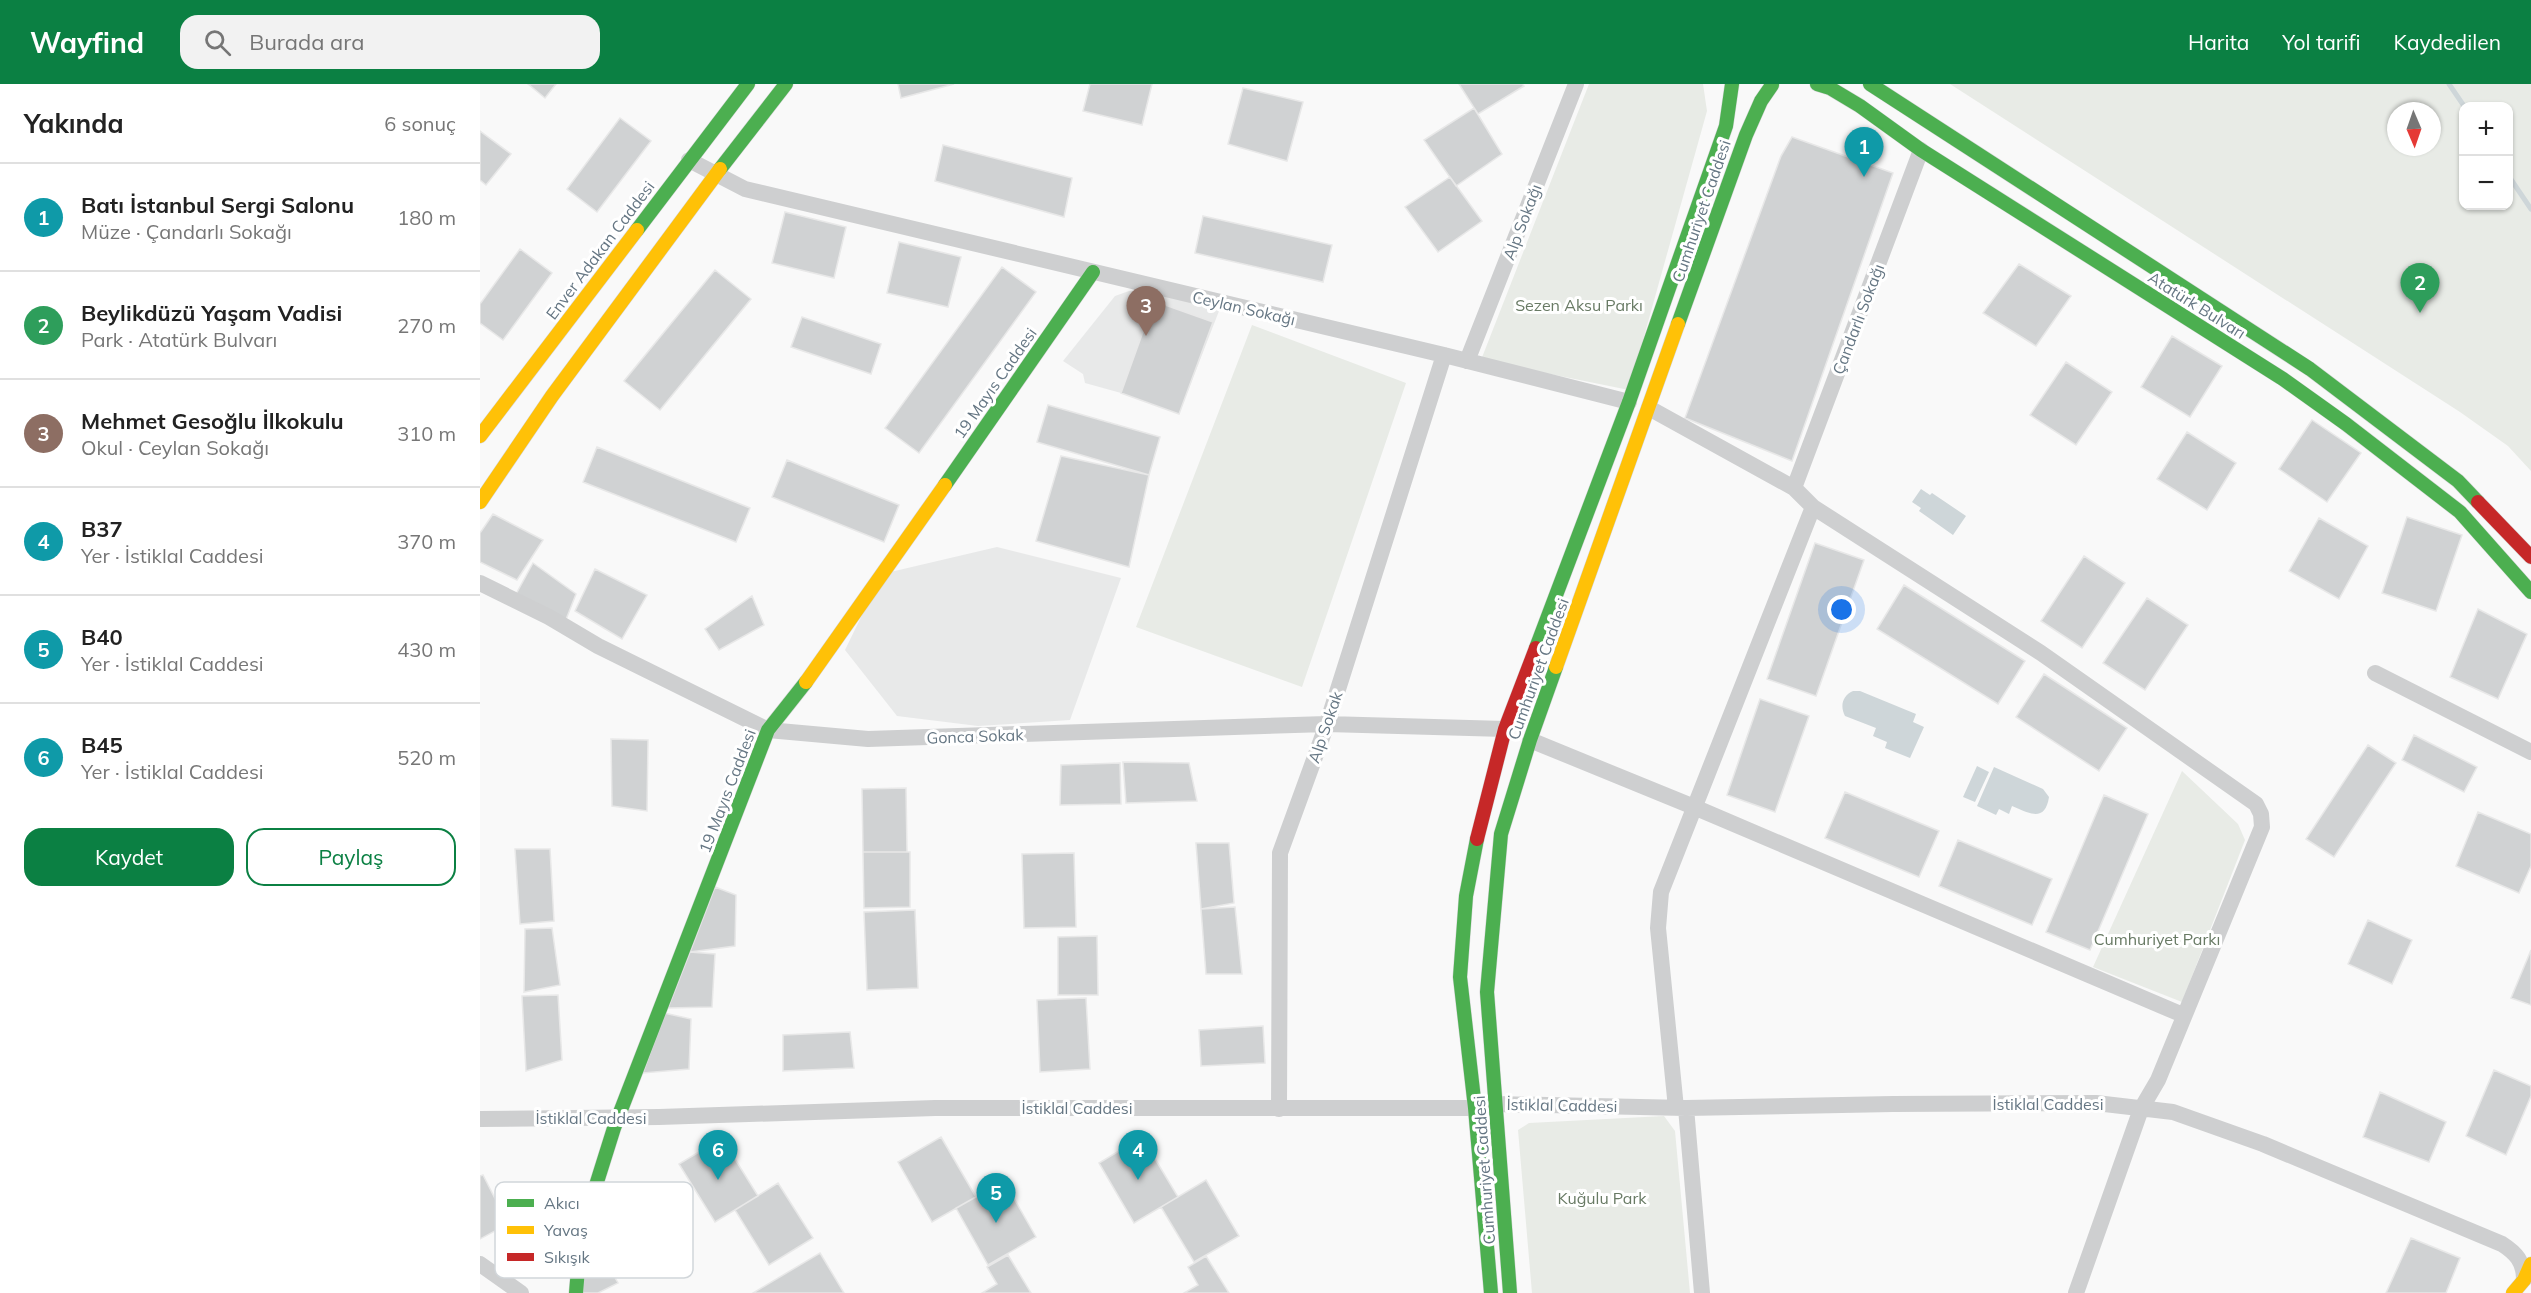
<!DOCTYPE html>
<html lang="tr">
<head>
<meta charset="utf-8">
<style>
  :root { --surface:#fff; --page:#f2f2f2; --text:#222; --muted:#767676; --line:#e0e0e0; --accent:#0b8043 }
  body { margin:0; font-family:Mulish,sans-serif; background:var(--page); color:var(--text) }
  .controls { position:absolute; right:18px; top:18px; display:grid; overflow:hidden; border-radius:12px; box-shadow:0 2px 4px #0004 }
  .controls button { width:54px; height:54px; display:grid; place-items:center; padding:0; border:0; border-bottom:2px solid var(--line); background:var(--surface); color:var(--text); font:30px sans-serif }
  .compass { position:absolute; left:1907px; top:18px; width:54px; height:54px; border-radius:50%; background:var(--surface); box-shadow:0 2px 4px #0004; rotate:178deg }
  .you { position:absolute; left:1362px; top:526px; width:21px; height:21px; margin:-15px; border:4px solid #fff; border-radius:50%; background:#1a73e8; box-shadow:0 0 0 9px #1a73e833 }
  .badge { display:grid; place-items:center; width:39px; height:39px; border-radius:50%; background:var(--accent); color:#fff; font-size:20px; font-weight:700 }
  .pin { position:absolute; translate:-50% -50px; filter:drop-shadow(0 2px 3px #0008) }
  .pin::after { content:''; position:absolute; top:32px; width:21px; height:18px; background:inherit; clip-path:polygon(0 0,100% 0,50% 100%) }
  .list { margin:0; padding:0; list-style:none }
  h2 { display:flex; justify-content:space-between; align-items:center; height:78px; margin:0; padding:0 24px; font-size:26px }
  h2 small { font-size:20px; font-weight:400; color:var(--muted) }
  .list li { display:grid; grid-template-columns:39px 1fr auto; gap:18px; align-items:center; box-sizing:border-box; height:108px; padding:0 24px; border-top:2px solid var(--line) }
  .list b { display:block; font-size:22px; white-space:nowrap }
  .list p { margin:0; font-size:20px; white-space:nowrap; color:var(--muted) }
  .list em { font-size:20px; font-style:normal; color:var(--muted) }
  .actions { display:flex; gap:12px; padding:18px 24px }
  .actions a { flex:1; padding:14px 0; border:2px solid var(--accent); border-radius:18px; text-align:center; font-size:21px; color:var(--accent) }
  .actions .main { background:var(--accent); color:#fff }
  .icon { flex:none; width:33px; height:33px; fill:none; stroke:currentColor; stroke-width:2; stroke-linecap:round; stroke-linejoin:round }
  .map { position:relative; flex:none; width:2051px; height:1209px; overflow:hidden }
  header { display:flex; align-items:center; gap:36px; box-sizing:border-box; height:84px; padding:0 30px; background:var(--accent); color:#fff }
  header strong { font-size:28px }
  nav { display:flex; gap:33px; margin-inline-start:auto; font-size:21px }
  .search { width:420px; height:54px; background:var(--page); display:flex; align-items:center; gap:15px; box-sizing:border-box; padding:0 21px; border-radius:18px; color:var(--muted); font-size:22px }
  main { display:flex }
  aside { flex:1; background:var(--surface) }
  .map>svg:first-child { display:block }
  .built { fill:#e8e9e9 }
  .green { fill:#e8ebe6; fill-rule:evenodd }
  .water { fill:#ced6d9 }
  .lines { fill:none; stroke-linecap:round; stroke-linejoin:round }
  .stream { stroke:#ced6d9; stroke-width:5 }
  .building { fill:#d0d2d3; stroke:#e8e8e8; stroke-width:1.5 }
  .fast-casing { stroke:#d5d6d7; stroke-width:15 }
  .slow-casing { stroke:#d5d6d7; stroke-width:15 }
  .jam-casing { stroke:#d5d6d7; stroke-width:15 }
  .street { stroke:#cecfd0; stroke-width:16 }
  .fast { stroke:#4caf50; stroke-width:14 }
  .slow { stroke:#ffc107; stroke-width:14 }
  .jam { stroke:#c62828; stroke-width:14 }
  .labels { text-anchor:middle; stroke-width:6; stroke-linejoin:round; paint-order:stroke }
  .street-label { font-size:16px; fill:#657683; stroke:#fff }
  .park-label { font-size:16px; fill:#687a64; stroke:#fff }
  .key { fill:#fff; stroke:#d1d6da; stroke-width:1.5 }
  .key-label { font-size:16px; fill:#657683 }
</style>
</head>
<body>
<header>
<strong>Wayfind</strong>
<div class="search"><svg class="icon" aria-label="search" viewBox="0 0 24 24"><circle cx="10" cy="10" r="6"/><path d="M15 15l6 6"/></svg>Burada ara</div>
<nav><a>Harita</a><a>Yol tarifi</a><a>Kaydedilen</a></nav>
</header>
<main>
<aside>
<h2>Yakında<small>6 sonuç</small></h2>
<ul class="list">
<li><span class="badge" style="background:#0f9aa8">1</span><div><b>Batı İstanbul Sergi Salonu</b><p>Müze · Çandarlı Sokağı</p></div><em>180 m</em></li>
<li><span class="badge" style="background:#2e9e5b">2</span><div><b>Beylikdüzü Yaşam Vadisi</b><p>Park · Atatürk Bulvarı</p></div><em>270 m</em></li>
<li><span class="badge" style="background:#8d6e63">3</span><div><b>Mehmet Gesoğlu İlkokulu</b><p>Okul · Ceylan Sokağı</p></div><em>310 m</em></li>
<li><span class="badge" style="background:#0f9aa8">4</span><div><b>B37</b><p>Yer · İstiklal Caddesi</p></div><em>370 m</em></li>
<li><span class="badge" style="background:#0f9aa8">5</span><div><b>B40</b><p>Yer · İstiklal Caddesi</p></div><em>430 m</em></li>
<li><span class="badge" style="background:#0f9aa8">6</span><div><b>B45</b><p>Yer · İstiklal Caddesi</p></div><em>520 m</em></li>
</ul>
<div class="actions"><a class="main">Kaydet</a><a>Paylaş</a></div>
</aside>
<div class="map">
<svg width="2051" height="1209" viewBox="0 0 2051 1209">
  <rect width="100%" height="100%" fill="#f9f9f9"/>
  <path class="built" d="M649,207l29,1 61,19 -40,103 -58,-21 -36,-10 -2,-9 -20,-13 52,-65z
    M517,463l124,31 -51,142 -92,6 -81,-10 -52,-66 37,-76z"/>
  <path class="green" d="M1109,0h114l4,27 -78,279 -148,-30z
    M1470,0h581v387l-23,-25 -48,-34zM2028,22v100h-44v-100zM1916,27h36v36h-36z
    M772,241l154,58 -104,304 -166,-60z
    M1702,687l56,53 7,16 -63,162 -89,-35z
    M1184,1032l11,15 15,162h-158l-14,-163 11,-7z"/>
  <path class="water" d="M1441,405l9,6 2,-2 34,23 -13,19 -34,-24 2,-3 -9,-6z
    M1373,607h7l56,23 -3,8 11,5 -14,31 -25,-10 2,-6 -14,-6 3,-8 -31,-12c-5,-10 -3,-20 8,-25z
    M1497,682l12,6 -14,30 -12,-5z
    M1514,683l49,22 6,8c-4,26 -20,16 -37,9l-3,8 -10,-5 -3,6 -19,-9z"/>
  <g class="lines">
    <path class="stream" d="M1969,0l15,22
      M2028,91l23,34"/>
  </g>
  <path class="building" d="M48,0h28l-11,14z
    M418,0h56l-53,14z
    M610,0h62l-10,41 -59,-14z
    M979,0h63l2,2 -46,28z
    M763,4l60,14 -16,59 -59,-17z
    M994,24l28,46 -46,32 -32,-46z
    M140,34l31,23 -54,71 -30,-23z
    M0,47l31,23 -25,31 -6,-5z
    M1312,53l101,36 -101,288 -107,-43 96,-262z
    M463,61l129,33 -8,39 -129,-36z
    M970,93l32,44 -44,31 -33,-45z
    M305,128l61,15 -12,51 -62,-15z
    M723,132l129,29 -9,37 -128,-29z
    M419,158l62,15 -13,50 -61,-14z
    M40,165l32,24 -49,67 -23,-17v-19z
    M1539,180l52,32 -35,50 -53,-33z
    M522,183l34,25 -117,161 -34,-25z
    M235,186l36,29 -91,111 -36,-29z
    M674,217l59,21 -34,92 -58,-21z
    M322,233l79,27 -10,30 -80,-27z
    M1692,252l50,30 -32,51 -49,-30z
    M1586,278l46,30 -36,53 -46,-30z
    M568,321l112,32 -11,38 -112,-33z
    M1832,336l49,33 -34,49 -48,-33z
    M1707,348l49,31 -29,47 -50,-31z
    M117,363l153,61 -14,34 -153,-60z
    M581,372l88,19 -20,92 -93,-26z
    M307,376l112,45 -15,37 -112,-45z
    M13,430l50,26 -26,40 -37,-18v-29z
    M1927,433l55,18 -26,76 -54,-18z
    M1839,434l49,28 -29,53 -50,-28z
    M1335,459l49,17 -48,136 -49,-17z
    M1604,472l41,27 -43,65 -41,-27z
    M53,479l43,31 -11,28 -50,-26z
    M115,485l52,26 -25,44 -47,-28z
    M1424,501l121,76 -27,43 -121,-75z
    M272,512l12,29 -45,25 -14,-21z
    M1667,514l41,27 -43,65 -42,-27z
    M1998,525l49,25 -29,65 -48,-22z
    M1564,590l83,54 -28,43 -83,-54z
    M1280,615l49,17 -34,96 -48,-17z
    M1934,651l63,32 -13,25 -62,-32z
    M131,655l37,1 -1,71 -35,-5z
    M1888,661l28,18 -62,94 -28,-18z
    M643,678l66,1 8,38 -71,2z
    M640,679l1,41 -61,1 1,-40z
    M426,704l1,64h-44l-1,-63z
    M1365,708l94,39 -20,46 -94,-39z
    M1624,711l44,19 -58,136 -44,-18z
    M1998,728l53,22v32l-12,27 -63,-27z
    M1478,756l94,39 -20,46 -93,-39z
    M716,759h33l5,60 -33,6z
    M35,765h35l4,72 -34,3z
    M383,768h47v55l-46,1z
    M594,769l2,74 -52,1 -2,-74z
    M235,803l21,8 -1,51 -45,6z
    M755,823l7,67h-36l-5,-65z
    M435,826l3,78 -51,2 -3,-78z
    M1888,836l44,20 -20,44 -44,-20z
    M72,844l8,57 -36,7 1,-63z
    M617,852l1,59h-40v-58z
    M2051,866v55l-20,-7z
    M210,868l25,2 -3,53 -44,1z
    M78,911l4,65 -36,11 -4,-75z
    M606,914l4,71 -50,3 -3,-72z
    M184,929l27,6 -2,50 -46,4z
    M783,942l2,37 -64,3 -2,-36z
    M370,948l4,36 -71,3v-36z
    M2014,986l37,16v10l-25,59 -40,-19z
    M1900,1008l66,30 -17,40 -66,-25z
    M461,1053l35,60 -44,25 -34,-60z
    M662,1053l36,60 -44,26 -35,-60z
    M242,1054l36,58 -43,26 -36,-58z
    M3,1091l25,49 -28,15v-63z
    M726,1096l33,56 -45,26 -33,-55z
    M524,1097l32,56 -48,28 -32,-57z
    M298,1099l35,55 -44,27 -34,-55z
    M111,1150l27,49 -20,10h-17z
    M1931,1154l49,20 -14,35h-60z
    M340,1169l24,40h-91z
    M528,1171l23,38h-49l15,-9 -10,-17z
    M726,1172l23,37h-45l14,-8 -10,-18z"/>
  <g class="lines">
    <defs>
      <path id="fast" d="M1337,0l13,4 30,18 61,44 362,229 63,45 114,88 71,80
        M1390,0l440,285 148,112 20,21
        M240,85l66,-85
        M157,146l111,-146
        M1198,240l68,-189 15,-34 11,-16
        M465,401l148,-213
        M1056,564l93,-246 97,-276 6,-42
        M997,755l-11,57 -6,81 15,131 16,185
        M96,1209l5,-60 33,-105 154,-398 38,-48
        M1030,1209l-23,-301 14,-158 29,-94 26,-73"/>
      <path id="slow" d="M0,352l157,-206
        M0,418l72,-106 168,-227
        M1076,583l122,-343
        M326,598l139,-197
        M2033,1209l11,-13 7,-16"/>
      <path id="jam" d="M1998,418l53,55
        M997,755l28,-110 31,-81"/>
    </defs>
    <use href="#fast" class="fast-casing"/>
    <use href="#slow" class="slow-casing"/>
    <use href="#jam" class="jam-casing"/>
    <path class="street" d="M209,76l56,29 699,166 185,47
      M987,277l109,-277
      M1169,324l145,80 19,19 228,146 215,151 5,10 1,13 -104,253 -17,29 -65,184
      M1314,404l127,-338
      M0,499l69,34 49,29 170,84 100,9 459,-15 178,5
      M1895,589l156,79
      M1050,656l164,67 489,208
      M1196,1024l-18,-180 3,-36 152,-385
      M1206,1024l16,185
      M799,1025l1,-256 47,-129 117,-369
      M0,1035l179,-2 276,-9h540l21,-4 190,4 207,-4 203,-1 77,9 90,32 239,100c14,9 22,18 22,35
      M0,1180l41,29"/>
    <use href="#fast" class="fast"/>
    <use href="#slow" class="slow"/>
    <use href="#jam" class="jam"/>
  </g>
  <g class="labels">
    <g class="street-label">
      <text transform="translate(1221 127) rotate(-71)" y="6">Cumhuriyet Caddesi</text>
      <text transform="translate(1042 138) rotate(-69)" y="6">Alp Sokağı</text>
      <text transform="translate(120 166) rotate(-53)" y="6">Enver Adakan Caddesi</text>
      <text transform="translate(1717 221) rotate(32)" y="6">Atatürk Bulvarı</text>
      <text transform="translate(764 224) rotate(13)" y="6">Ceylan Sokağı</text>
      <text transform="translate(1378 235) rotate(-69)" y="6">Çandarlı Sokağı</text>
      <text transform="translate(515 299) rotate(-55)" y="6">19 Mayıs Caddesi</text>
      <text transform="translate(1058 585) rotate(-70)" y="6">Cumhuriyet Caddesi</text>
      <text transform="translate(845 643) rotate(-71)" y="6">Alp Sokak</text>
      <text transform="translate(495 652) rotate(-2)" y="6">Gonca Sokak</text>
      <text transform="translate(247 707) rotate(-69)" y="6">19 Mayıs Caddesi</text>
      <text x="1568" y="1026">İstiklal Caddesi</text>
      <text transform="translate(1082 1021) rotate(1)" y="6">İstiklal Caddesi</text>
      <text x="597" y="1030">İstiklal Caddesi</text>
      <text x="111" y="1040">İstiklal Caddesi</text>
      <text transform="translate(1004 1086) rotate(-94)" y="6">Cumhuriyet Caddesi</text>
    </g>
    <g class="park-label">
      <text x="1099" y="227">Sezen Aksu Parkı</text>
      <text x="1677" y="861">Cumhuriyet Parkı</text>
      <text x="1122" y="1120">Kuğulu Park</text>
    </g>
  </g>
  <rect x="15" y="1098" width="198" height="96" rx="9" class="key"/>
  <rect x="27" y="1115" width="27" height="8" fill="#4caf50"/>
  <rect x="27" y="1142" width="27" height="8" fill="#ffc107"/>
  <rect x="27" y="1169" width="27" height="8" fill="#c62828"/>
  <g class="key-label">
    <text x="64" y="1125">Akıcı</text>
    <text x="64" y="1152">Yavaş</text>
    <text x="64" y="1179">Sıkışık</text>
  </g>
</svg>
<div class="controls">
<button>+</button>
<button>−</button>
</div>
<svg class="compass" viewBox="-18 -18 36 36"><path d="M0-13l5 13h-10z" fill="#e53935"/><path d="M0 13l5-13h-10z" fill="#767676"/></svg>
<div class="you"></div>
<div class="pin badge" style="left:1384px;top:93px;background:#0f9aa8">1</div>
<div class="pin badge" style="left:1940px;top:229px;background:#2e9e5b">2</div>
<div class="pin badge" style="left:666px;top:252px;background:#8d6e63">3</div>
<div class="pin badge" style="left:658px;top:1096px;background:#0f9aa8">4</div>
<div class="pin badge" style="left:516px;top:1139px;background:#0f9aa8">5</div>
<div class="pin badge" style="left:238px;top:1096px;background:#0f9aa8">6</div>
</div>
</main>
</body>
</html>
